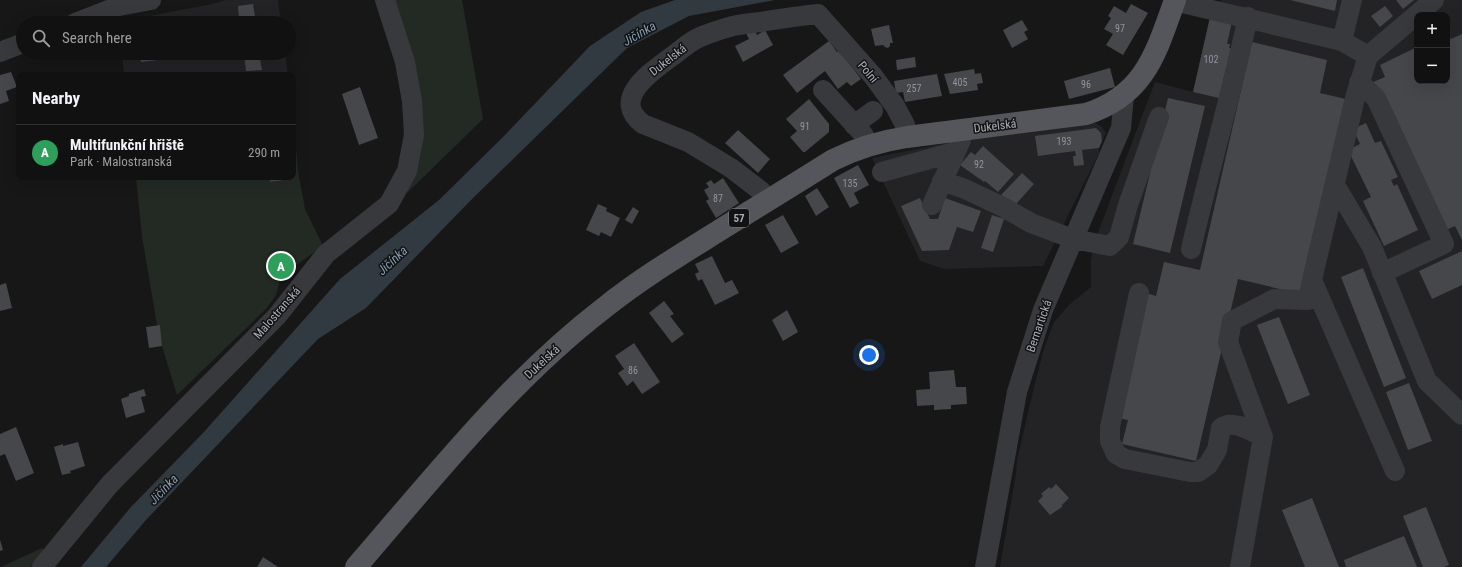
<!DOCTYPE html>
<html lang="en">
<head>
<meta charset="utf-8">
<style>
  :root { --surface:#111112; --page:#1e1f20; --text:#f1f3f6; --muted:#9c9d9f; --line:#303132; --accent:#0b8043 }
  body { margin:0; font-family:"Roboto Condensed",sans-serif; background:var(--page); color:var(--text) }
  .controls { position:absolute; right:12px; top:12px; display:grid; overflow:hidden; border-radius:8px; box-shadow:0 4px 16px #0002 }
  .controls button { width:36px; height:36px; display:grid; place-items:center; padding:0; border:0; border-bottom:1px solid var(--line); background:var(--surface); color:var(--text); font:20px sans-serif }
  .you { position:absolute; left:869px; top:355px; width:14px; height:14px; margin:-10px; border:3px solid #fff; border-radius:50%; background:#1a73e8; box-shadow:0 0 0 6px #1a73e833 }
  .badge { display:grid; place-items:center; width:26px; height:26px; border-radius:50%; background:var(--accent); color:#fff; font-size:13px; font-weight:700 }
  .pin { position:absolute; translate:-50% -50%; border:2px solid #fff; box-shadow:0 1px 4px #0006 }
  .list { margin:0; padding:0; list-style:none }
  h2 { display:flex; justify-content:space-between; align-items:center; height:52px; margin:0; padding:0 16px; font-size:17px }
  h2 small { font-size:13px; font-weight:400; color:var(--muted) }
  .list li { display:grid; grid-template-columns:26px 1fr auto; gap:12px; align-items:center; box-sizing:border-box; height:56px; padding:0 16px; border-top:1px solid var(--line) }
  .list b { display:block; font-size:15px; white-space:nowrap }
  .list p { margin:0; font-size:13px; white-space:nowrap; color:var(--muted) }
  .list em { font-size:13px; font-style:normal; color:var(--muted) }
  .icon { flex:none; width:22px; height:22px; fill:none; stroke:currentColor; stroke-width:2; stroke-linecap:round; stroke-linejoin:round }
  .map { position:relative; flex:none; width:1462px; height:567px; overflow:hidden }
  .search { position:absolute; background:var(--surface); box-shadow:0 4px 16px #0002; left:16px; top:16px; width:280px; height:44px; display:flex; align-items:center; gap:10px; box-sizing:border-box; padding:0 14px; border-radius:22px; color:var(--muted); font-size:15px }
  .panel { position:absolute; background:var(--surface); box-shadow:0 4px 16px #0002; left:16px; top:72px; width:280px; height:108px; border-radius:8px }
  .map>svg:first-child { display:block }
  .built { fill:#232325; fill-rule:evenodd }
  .green { fill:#232a24 }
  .water { fill:#313a40 }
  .building { fill:#46474b }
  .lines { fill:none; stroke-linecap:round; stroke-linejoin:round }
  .minor { stroke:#38393d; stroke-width:20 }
  .major { stroke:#54565c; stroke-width:22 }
  .labels { text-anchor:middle; stroke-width:3; stroke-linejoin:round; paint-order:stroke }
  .number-label { font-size:10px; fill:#91949c }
  .shield { fill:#121213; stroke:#7c7f86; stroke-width:1 }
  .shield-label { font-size:11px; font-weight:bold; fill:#aaaeb7 }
  .street-label { font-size:12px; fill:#aaaeb7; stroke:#121213 }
  .water-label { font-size:13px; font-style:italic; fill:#849caf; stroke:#121213 }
</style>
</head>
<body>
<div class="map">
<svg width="1462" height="567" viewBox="0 0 1462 567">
  <rect width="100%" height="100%" fill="#171718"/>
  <path class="built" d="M226,0h52l3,23h-163v-1l94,-18z
    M1221,0h241v567h-462l16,-93 1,-14 17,-73 10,-38 10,-27 16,-18 21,-17v-28l3,-16 61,-161 38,10 17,-75 7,2zM1417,15h30v66h-30z
    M122,53h163l3,22h-164z
    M1094,122l8,5 4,6 -7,15v5l-56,113 -99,3 -24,-8 -48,-103 89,-18z"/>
  <path class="green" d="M390,0h72l21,119 -76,74 11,-58z
    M295,136l3,35 7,38 18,37 -42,30 -5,19 -9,13 -90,87 -15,-49 -2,-21h-3l-15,-89 -6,-59h134v5l15,-2v-3h8v-40z
    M42,548l2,3 -13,16h-30z"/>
  <path class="water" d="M675,0h100l-86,16 -62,32 -154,150 -107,110 -48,31 -172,181 -40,47h-25l50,-60 72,-74 137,-154 99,-79 64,-63 87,-91 51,-34z"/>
  <path class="building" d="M1290,0h47l-2,11z
    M1396,0h18l-11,9z
    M253,4l3,19h-44l27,-4 -1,-13z
    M1131,4l17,9 -25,42 -17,-10 7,-11 -9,-5 7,-11 -3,-2 6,-10 12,7z
    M1385,6l8,10 -13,11 -9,-11z
    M1210,17l22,5 -5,22h3l-1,4h2l-12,50 -26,-6z
    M1022,20l6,10 -4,2 4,7 -16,9 -9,-18z
    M889,25l4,18h-3v3l-2,2 -3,-1 -2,-2 -8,1 -4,-17z
    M754,29l3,6 8,-5 8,15 -30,17 -8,-16 14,-7 -3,-6z
    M1447,33h1l3,6 11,-5v206l-7,-14 -11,5 -71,-149 12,-5 -5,-12 37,-18v34h30z
    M829,41l8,11 3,-1 21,28 -10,7 -4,-4 -9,7 -13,-18 -28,22 -14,-18z
    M1252,42l75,18 -7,33 30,7 -45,195 -67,-16 -42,182 -74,-17 6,-24 -10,-2 28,-125 10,3 8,-34 36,8z
    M140,53h67v1l-66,8z
    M244,53h15l3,17 -16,1z
    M915,57l1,10 -19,3 -1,-10z
    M1110,68l5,19 -46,12 -5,-18z
    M974,69l1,5 6,-1 2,10 -6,1 1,6 -28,4 -6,-20z
    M11,72l6,15 -11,4 3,10 -9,3v-29z
    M937,74l5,22 -37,6 -2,-10 -7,1 -2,-12z
    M360,87l18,51 -19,7 -17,-51z
    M1168,98l37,8 -35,147 -37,-9z
    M809,99l20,25v8l-24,20h-2l-13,-15 7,-6 -11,-12z
    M1366,123l9,20 6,-2 17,36 -7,3 3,6 3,-2 21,46 -34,16 -21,-45 8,-4 -23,-47 12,-6 -7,-15z
    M1096,128l5,5 1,8 -3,7 -17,2 2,15 -10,1 -1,-10h3l-1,-5 -37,5 -3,-20z
    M738,130l32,29 -12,14 -33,-30z
    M983,146l31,28 -16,18 -13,-11 -1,1 -24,-17 11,-13 4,3z
    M858,165l11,20 -15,8 5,10 -9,5 -16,-30z
    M1022,173l12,11 -19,21 -14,-10z
    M270,177h15v3l-15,2z
    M723,178l16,25 -23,15 -10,-17 3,-2 -5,-9 5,-3 -3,-4 5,-3 3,4z
    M817,188l12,19 -13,9 -11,-20z
    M920,198l10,21h8l7,-21 36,13 -8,21 -16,-5 -8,23 -27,1 -21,-45z
    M598,204l9,4 -1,3 14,7 -9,19 -10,-5 -2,4 -13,-6z
    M633,207l6,4 -7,13 -7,-4z
    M783,215l16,28 -18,10 -16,-28z
    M992,215l12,4 -11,33 -12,-4z
    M1462,251v34l-30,14 -13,-28z
    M712,256l13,27 7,-3 7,13 -24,12 -13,-26 -4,2 -3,-7 4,-2 -4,-8z
    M1363,268l43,110 -22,9 -43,-110z
    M6,283l6,25 -12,3v-26z
    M664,301l10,13 -4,2 14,18 -12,9 -23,-30z
    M787,310l11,22 -15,9 -11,-21z
    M1279,317l31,78 -22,9 -31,-79z
    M160,325l2,21 -13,2 -3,-21z
    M634,343l26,39 -18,12 -9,-13 -6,5 -9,-13 6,-4 -9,-13z
    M954,370l2,17h10l1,17 -16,1v4l-17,1v-5l-17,1 -1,-16 14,-1 -1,-17z
    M1409,383l23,58 -24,9 -22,-58z
    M144,389l2,7 -5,1 4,15 -19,6 -5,-19 8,-3v-2z
    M16,427l18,46 -18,8 -11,-27 -5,2v-22z
    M78,442l7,24 -15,5 1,2 -9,2 -8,-28 9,-3v2z
    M1056,484l13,14 -7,7v2l-12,8 -12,-14 5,-5 -2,-2 8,-7 2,2z
    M1312,498l27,69h-34l-23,-57z
    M1426,507l23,58 -5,2h-21l-20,-51z
    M1404,536l13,31h-71l-2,-7z
    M0,540l3,10 -3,1z
    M263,557l15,10h-21z"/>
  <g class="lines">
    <path class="minor" d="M1174,1l168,40 26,15
      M75,23l44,-17 32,-6
      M1342,41l10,-41
      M0,52l23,-9
      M1359,82l17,16 68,146 -62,29
      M823,90l40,44 6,11
      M854,125l19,-14
      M882,172l73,-20
      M942,181l23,8 38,18 28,16 42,16 37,7 9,-9 9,-32 31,-88
      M1335,185l37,62 55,134 35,34
      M767,201l-6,-10 -30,-23 -43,-26 -45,-18c-33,-25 8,-52 28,-67 9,-6 18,-15 27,-19 11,-5 24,-9 35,-12 9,-2 18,-3 27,-4 19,-3 39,-6 58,-8l55,62 22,30 10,19 2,12
      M932,205l29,-65 1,-10
      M1191,249c18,-77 40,-154 57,-232
      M1139,293l-29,134v14l6,13 9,5 65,13h8l10,-7 9,-15 4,-22c11,-9 31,3 42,9
      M1395,471l-83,-191 43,-182 13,-42 66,-56
      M42,567l68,-83 167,-168 49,-62 63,-50 18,-33 7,-36 -2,-34 -7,-39 -20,-62
      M985,567l32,-175 26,-82 78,-182 3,-33
      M1240,567l23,-130 -35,-95 4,-21 42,-22 34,1 4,-20"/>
    <path class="major" d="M356,567c78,-90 153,-186 248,-259 36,-29 76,-53 116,-78 37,-23 75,-46 113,-70 24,-12 48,-19 74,-23l179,-23c59,-19 70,-61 89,-114"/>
  </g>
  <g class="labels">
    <g class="number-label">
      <text x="1120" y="32">97</text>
      <text x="1211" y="63">102</text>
      <text x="960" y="86">405</text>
      <text x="1086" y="88">96</text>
      <text x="914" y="92">257</text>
      <text x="805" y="130">91</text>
      <text x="1064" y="145">193</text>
      <text x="979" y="168">92</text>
      <text x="850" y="187">135</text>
      <text x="718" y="202">87</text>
      <text x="633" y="374">86</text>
    </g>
    <rect class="shield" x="729" y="209" width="20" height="18" rx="3"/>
    <g class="shield-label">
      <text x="739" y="222">57</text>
    </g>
    <g class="street-label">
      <text transform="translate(668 60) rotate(-38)" y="4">Dukelská</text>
      <text transform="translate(868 72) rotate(50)" y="4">Polní</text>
      <text transform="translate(995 126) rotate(-7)" y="4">Dukelská</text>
      <text transform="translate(277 313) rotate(-49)" y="4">Malostranská</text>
      <text transform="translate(1039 326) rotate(-71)" y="4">Bernartická</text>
      <text transform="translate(542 362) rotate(-43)" y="4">Dukelská</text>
    </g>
    <g class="water-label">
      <text transform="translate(639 33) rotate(-30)" y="5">Jičínka</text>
      <text transform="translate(392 260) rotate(-43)" y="5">Jičínka</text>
      <text transform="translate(163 489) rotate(-46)" y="5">Jičínka</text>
    </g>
  </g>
</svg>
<div class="controls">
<button>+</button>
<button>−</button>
</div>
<div class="you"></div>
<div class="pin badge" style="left:281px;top:266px;background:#2e9e5b">A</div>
<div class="search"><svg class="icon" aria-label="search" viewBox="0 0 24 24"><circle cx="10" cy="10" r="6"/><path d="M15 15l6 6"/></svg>Search here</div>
<section class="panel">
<h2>Nearby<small></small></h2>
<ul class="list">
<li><span class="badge" style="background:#2e9e5b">A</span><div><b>Multifunkční hřiště</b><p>Park · Malostranská</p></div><em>290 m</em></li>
</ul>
</section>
</div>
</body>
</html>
